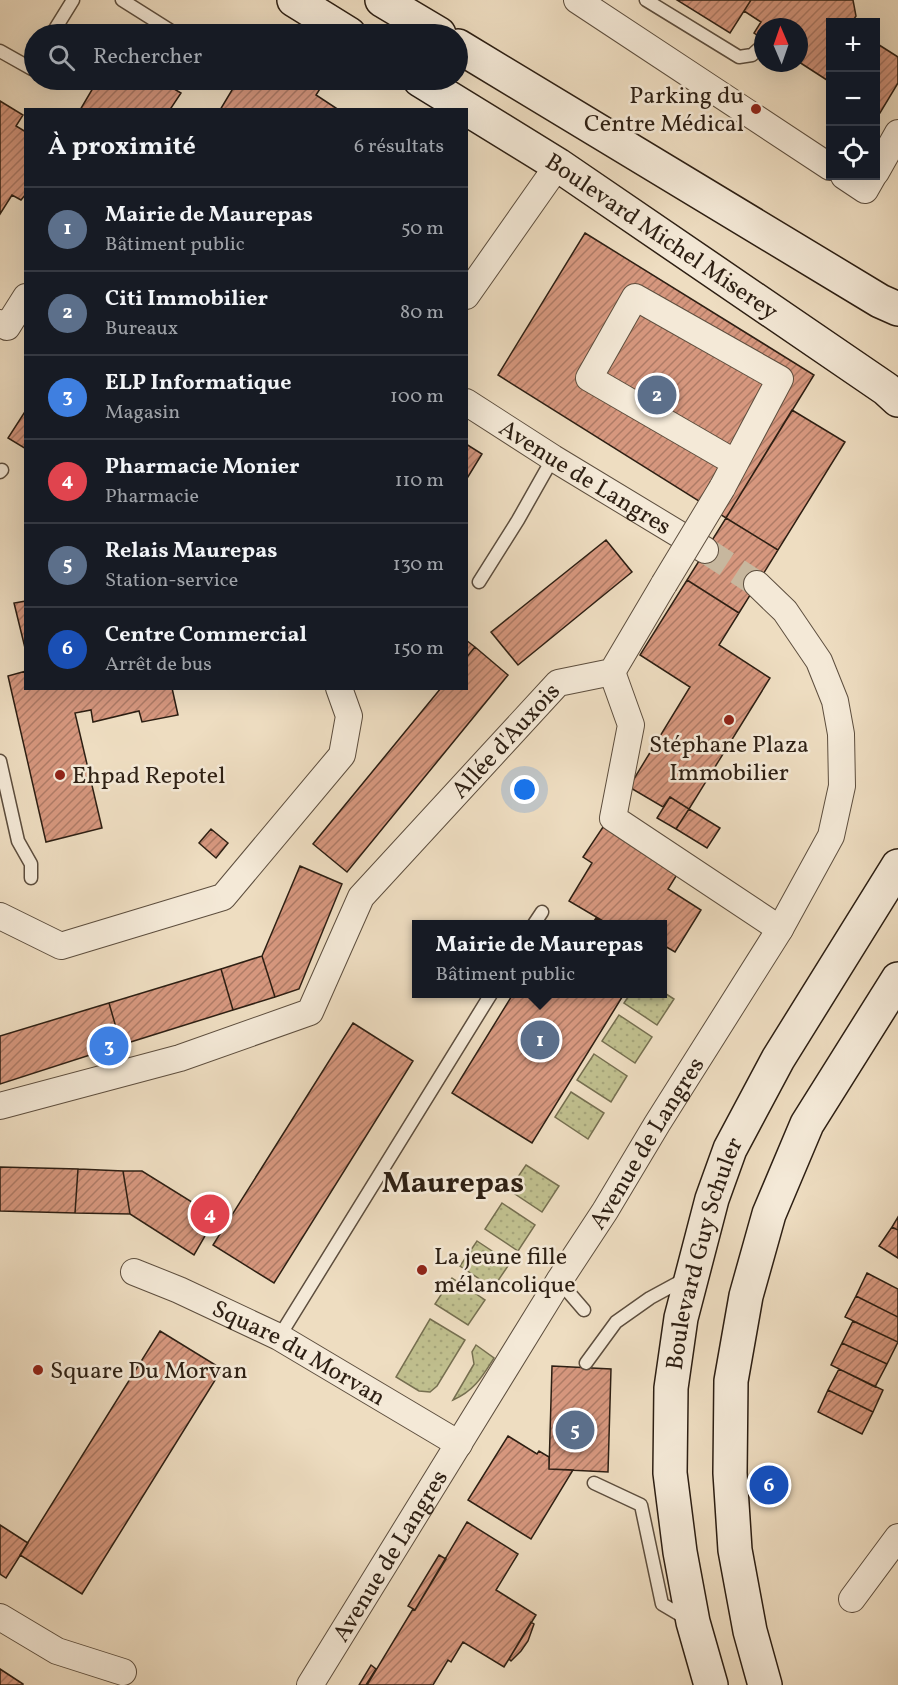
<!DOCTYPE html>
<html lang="fr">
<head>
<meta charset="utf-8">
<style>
  :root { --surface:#171b24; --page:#242831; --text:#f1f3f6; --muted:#9ea1a6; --line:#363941; --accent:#0b8043 }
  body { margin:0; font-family:Vollkorn,serif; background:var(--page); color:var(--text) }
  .controls { position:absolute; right:18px; top:18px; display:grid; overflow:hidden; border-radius:0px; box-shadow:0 6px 24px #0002 }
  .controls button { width:54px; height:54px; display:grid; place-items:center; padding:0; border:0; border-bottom:2px solid var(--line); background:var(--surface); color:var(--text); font:30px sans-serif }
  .compass { position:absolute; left:754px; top:18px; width:54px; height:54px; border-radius:50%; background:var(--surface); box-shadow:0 6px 24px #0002; rotate:358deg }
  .you { position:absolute; left:525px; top:790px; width:21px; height:21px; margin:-15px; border:4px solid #fff; border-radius:50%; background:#1a73e8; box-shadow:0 0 0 9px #1a73e833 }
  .badge { display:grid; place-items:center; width:39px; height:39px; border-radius:50%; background:var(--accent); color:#fff; font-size:20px; font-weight:700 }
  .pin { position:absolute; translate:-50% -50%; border:3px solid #fff; box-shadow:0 2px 6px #0006 }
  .popup { position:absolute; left:412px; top:920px; width:255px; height:78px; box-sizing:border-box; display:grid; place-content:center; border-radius:0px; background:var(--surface); filter:drop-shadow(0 2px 4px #0005); font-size:20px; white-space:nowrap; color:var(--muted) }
  .popup b { font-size:22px; color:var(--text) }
  .popup::after { content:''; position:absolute; left:50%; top:100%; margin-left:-12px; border:12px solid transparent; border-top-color:var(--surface) }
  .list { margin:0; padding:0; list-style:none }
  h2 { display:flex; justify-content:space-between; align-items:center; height:78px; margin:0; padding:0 24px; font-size:26px }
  h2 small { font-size:20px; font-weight:400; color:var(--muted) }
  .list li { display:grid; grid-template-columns:39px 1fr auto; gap:18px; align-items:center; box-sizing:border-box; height:84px; padding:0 24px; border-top:2px solid var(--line) }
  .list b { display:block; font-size:22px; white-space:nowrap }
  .list p { margin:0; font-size:20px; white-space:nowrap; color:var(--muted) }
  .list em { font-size:20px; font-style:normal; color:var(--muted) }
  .icon { flex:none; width:33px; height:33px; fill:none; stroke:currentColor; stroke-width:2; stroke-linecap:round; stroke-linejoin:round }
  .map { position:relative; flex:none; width:898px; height:1685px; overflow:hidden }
  .search { position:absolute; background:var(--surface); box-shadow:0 6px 24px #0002; left:24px; top:24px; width:444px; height:66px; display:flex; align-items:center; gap:15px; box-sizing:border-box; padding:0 21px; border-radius:33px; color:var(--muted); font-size:22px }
  .panel { position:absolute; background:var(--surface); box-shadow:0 6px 24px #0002; left:24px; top:108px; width:444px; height:582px; border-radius:0px }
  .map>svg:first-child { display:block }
  .grass { fill:url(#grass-dots); stroke:#766f50; stroke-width:1.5 }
  .building { fill:url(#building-hatch); stroke:#2d1f13; stroke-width:1.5 }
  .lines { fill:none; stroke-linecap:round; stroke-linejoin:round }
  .street-tunnel { stroke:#c7b79e; stroke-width:26; stroke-dasharray:26 13; stroke-linecap:butt }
  .lane-casing { stroke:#5d4e3e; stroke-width:15 }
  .street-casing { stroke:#5d4e3e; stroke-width:28 }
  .secondary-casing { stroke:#2d1f13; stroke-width:36 }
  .lane { stroke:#f4e9d7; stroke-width:12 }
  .street { stroke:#f4e9d7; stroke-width:26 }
  .secondary { stroke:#f4e9d7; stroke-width:33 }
  .street-bridge-casing { stroke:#5d4e3e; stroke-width:28; stroke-linecap:butt }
  .street-bridge { stroke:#f4e9d7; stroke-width:26 }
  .poi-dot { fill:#8f2418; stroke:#f4e9d7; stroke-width:2 }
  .labels { text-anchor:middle; stroke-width:5; stroke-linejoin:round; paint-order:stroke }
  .poi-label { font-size:24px; fill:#2d1f13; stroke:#f4e9d7; text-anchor:start }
  .street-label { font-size:24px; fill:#2d1f13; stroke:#f4e9d7 }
  .district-label { font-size:30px; font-weight:bold; fill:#2d1f13; stroke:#f4e9d7 }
</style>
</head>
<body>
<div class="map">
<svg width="898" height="1685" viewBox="0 0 898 1685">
  <defs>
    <pattern id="grass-dots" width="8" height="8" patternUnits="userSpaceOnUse" patternTransform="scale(1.5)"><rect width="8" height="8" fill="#c0bf8e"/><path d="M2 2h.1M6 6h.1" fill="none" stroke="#a5a47a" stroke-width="1.8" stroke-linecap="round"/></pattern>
    <pattern id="building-hatch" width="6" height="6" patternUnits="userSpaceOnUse" patternTransform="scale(1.5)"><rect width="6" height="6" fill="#d6977e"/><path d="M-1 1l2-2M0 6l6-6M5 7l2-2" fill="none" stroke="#ae7b66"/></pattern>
  </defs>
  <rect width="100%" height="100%" fill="#eeddc1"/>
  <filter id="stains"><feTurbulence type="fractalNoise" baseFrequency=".00333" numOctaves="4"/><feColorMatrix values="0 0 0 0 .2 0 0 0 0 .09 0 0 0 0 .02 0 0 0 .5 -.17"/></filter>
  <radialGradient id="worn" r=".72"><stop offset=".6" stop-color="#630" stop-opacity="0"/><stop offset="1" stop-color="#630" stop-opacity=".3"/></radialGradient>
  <path class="grass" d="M663,992l11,7 -17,26 -33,-22 6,-9h33z
    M619,1015l33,22 -17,26 -33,-22z
    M594,1054l33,22 -16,26 -34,-22z
    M571,1092l33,21 -16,26 -33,-22z
    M526,1165l33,21 -17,26 -33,-22z
    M502,1203l33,22 -17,26 -33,-22z
    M477,1241l33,22 -17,25 -33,-22z
    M452,1278l33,22 -17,25 -33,-21z
    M430,1319l35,21 -28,46 -7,6 -11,-1 -23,-14z
    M476,1345l18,13c-12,19 -20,33 -41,42l21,-36 -2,-12z"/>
  <path class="building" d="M677,0h74l-21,33z
    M751,0h102l3,16 -4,6h-22v60l-31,-20v-35h-36v12l-9,-6 7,-11 -17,-11z
    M876,43l22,14v26l-18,30 -4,-3z
    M91,80h68l22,13 -10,15 3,2h-94l16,-27z
    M238,80h84l3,1 -9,14 23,15h-119z
    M0,101l23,14 -7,11 10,6v62l-5,6 -9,-5 -12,19z
    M585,233l229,142 -88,143 -228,-143z
    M26,410v39l-18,-11z
    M792,410l53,32 -67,108 -52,-32z
    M466,444l16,10 -16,26z
    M726,518l52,32 -39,63 -52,-33z
    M606,540l26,32 -114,93 -27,-33z
    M687,580l52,33 -20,32 51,33 -81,131 -19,-12 -7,10 -34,-20 61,-100 -50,-32z
    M26,601v51l-12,-49z
    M466,640l9,7 -9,11z
    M475,647l33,28 -161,197 -34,-28 128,-156h25v-30z
    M26,671v17h146l6,27 -36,7 -3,-11 -46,11 -2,-12 -16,3 27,115 -56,14 -38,-166z
    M670,797l19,12 -13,20 -19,-11z
    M689,809l31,19 -13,20 -31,-19z
    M603,827l75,46 -10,16 33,21 -26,42 -12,-7v-21h-55l-39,-23 23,-38 -9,-6z
    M211,829l17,14 -12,15 -17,-15z
    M300,866l42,18 -43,105 -24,8 -13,-41z
    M596,918l12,6h-16z
    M262,956l13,41 -42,13 -12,-41z
    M221,969l12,41 -112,35 -12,-42z
    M513,994h111l-92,149 -80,-50z
    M109,1003l12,42 -121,39v-48z
    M353,1023l60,38 -139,222 -61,-38z
    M0,1167l78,2 -3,44 -75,-2z
    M78,1169l45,2 7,43 -55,-1z
    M123,1171h19l74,46 -22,38 -64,-41z
    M898,1217v13l-6,-3z
    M892,1227l6,3v28l-19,-12z
    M867,1273l31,16v28l-42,-21z
    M856,1296l42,21v25l-53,-25z
    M853,1321l45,21 -11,22 -45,-21z
    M160,1331l62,38 -140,225 -62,-39z
    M842,1343l45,21 -12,23 -44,-22z
    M552,1366l59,3 -3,103 -59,-3z
    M839,1369l44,21 -10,22 -45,-22z
    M828,1390l45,22 -11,22 -44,-22z
    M508,1436l29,18 2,-3 10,6v12l24,1 -42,69 -63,-39z
    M467,1522l51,32 -22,36 40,25 -32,52 -41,-25 -12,20 -3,-2 -15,25h-66l46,-76 2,1z
    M0,1525l28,18 -22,35 -6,-4z
    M439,1555l7,4 -31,51 -7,-4z
    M531,1622l3,2 -6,17 -7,10 -10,10 -2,-2z
    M371,1665l5,4 -10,16h-7z
    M0,1669l23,15v1h-23z"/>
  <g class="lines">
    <path class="street-tunnel" d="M705,550l52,34"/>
    <defs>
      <path id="lane" d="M122,0l54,34
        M646,0l93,57 13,-2 11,-10
        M52,34l21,-34
        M0,51l32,18 2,-5
        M0,472l2,-2
        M479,582l39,-62 35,-62
        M0,761l18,80 13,23v14
        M534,924l8,-12
        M559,1281l25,29
        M279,1337l212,-343
        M586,1363l30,-41 34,-24 35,-19
        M594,1483l47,22 21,99 27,16"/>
      <g id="street">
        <path d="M577,0l253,167"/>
        <path d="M876,172l22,-39"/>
        <path d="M844,176l21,14 8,-14"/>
        <path d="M466,296l92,-131"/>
        <path d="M0,323l7,4 19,-30"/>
        <path id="s1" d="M466,402l87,56 152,92"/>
        <path d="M722,488l58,-109 -145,-82 -46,81 145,84"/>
        <path d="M612,672l19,53 -18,93 167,111"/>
        <path d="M0,916l61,30 162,-49 119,-142 7,-39 -10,-28"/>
        <path id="s2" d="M0,1106l180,-48 130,-46 51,-115 197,-214 54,-11 52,-88"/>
        <path id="s3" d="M134,1272l45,18 100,47 180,107"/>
        <path d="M852,1599l46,-62"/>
        <path d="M0,1617l57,34 66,21"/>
        <path id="s4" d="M310,1685l249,-404 46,-70 52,-87 123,-195 51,-93 11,-50 -1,-52 -6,-33 -16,-40 -34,-50 -28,-27"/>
      </g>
      <g id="secondary">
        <path d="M294,0l55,34"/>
        <path d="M382,0l57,34"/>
        <path d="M458,46l422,255 18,8"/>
        <path id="s5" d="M420,80l138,85 328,224 12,11"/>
        <path id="s6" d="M711,1685l-18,-63 -13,-70 -10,-79 1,-85 10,-70 31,-119 18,-50 48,-90 120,-193"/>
        <path d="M765,1685l-15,-54 -15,-81 -5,-77 1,-92 15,-85 23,-82 38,-90 91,-145"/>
      </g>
    </defs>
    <use href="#lane" class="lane-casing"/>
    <use href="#street" class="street-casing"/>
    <use href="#secondary" class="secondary-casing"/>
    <use href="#lane" class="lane"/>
    <use href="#street" class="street"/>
    <use href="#secondary" class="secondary"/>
    <defs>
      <path id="street-bridge" d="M664,584l58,-96"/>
    </defs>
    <use href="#street-bridge" class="street-bridge-casing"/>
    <use href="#street-bridge" class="street-bridge"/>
  </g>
  <g class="poi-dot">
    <circle cx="756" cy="109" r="6"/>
    <circle cx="729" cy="720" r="6"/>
    <circle cx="60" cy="775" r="6"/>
    <circle cx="422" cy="1270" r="6"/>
    <circle cx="38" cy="1370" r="6"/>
  </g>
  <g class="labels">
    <g class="poi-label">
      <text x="744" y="103" text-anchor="end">Parking du<tspan x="744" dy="28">Centre Médical</tspan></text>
      <text x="729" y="752" text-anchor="middle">Stéphane Plaza<tspan x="729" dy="28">Immobilier</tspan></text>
      <text x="72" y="783">Ehpad Repotel</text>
      <text x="434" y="1264">La jeune fille<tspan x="434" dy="28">mélancolique</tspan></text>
      <text x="50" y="1378">Square Du Morvan</text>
    </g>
    <g class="street-label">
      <text dy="8" stroke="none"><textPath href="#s5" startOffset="288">Boulevard Michel Miserey</textPath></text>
      <text dy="8" stroke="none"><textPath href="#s1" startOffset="141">Avenue de Langres</textPath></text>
      <text dy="8" stroke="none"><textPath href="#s2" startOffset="663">Allée d'Auxois</textPath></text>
      <text dy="8" stroke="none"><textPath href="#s4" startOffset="638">Avenue de Langres</textPath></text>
      <text dy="8" stroke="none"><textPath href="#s6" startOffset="440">Boulevard Guy Schuler</textPath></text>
      <text dy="8" stroke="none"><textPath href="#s3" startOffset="184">Square du Morvan</textPath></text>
      <text dy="8" stroke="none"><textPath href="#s4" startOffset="152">Avenue de Langres</textPath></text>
    </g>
    <g class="district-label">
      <text x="453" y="1192">Maurepas</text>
    </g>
  </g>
  <rect width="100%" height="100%" filter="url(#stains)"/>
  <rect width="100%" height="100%" fill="url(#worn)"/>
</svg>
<div class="controls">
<button>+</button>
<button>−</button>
<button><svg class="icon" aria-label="locate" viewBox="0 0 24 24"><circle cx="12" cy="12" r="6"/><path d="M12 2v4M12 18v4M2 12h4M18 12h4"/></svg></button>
</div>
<svg class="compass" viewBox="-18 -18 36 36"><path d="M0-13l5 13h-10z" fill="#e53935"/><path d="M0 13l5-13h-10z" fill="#9ea1a6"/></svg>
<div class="you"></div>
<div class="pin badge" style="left:540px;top:1040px;background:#5c6f8a">1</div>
<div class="popup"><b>Mairie de Maurepas</b>Bâtiment public</div>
<div class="pin badge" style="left:657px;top:395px;background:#5c6f8a">2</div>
<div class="pin badge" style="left:109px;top:1046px;background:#3f7fe0">3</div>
<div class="pin badge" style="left:210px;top:1214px;background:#e0444e">4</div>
<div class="pin badge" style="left:575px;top:1430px;background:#5c6f8a">5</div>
<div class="pin badge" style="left:769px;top:1485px;background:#1a4fb4">6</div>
<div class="search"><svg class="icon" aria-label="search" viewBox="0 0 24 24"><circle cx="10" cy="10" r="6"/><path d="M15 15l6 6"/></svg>Rechercher</div>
<section class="panel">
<h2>À proximité<small>6 résultats</small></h2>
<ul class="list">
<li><span class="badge" style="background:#5c6f8a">1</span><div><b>Mairie de Maurepas</b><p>Bâtiment public</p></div><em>50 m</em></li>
<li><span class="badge" style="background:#5c6f8a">2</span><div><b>Citi Immobilier</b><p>Bureaux</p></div><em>80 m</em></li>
<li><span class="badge" style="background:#3f7fe0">3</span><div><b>ELP Informatique</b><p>Magasin</p></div><em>100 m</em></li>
<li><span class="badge" style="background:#e0444e">4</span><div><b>Pharmacie Monier</b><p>Pharmacie</p></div><em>110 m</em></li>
<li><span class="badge" style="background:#5c6f8a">5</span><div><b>Relais Maurepas</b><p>Station-service</p></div><em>130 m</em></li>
<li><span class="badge" style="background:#1a4fb4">6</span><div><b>Centre Commercial</b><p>Arrêt de bus</p></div><em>150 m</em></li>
</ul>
</section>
</div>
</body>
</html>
